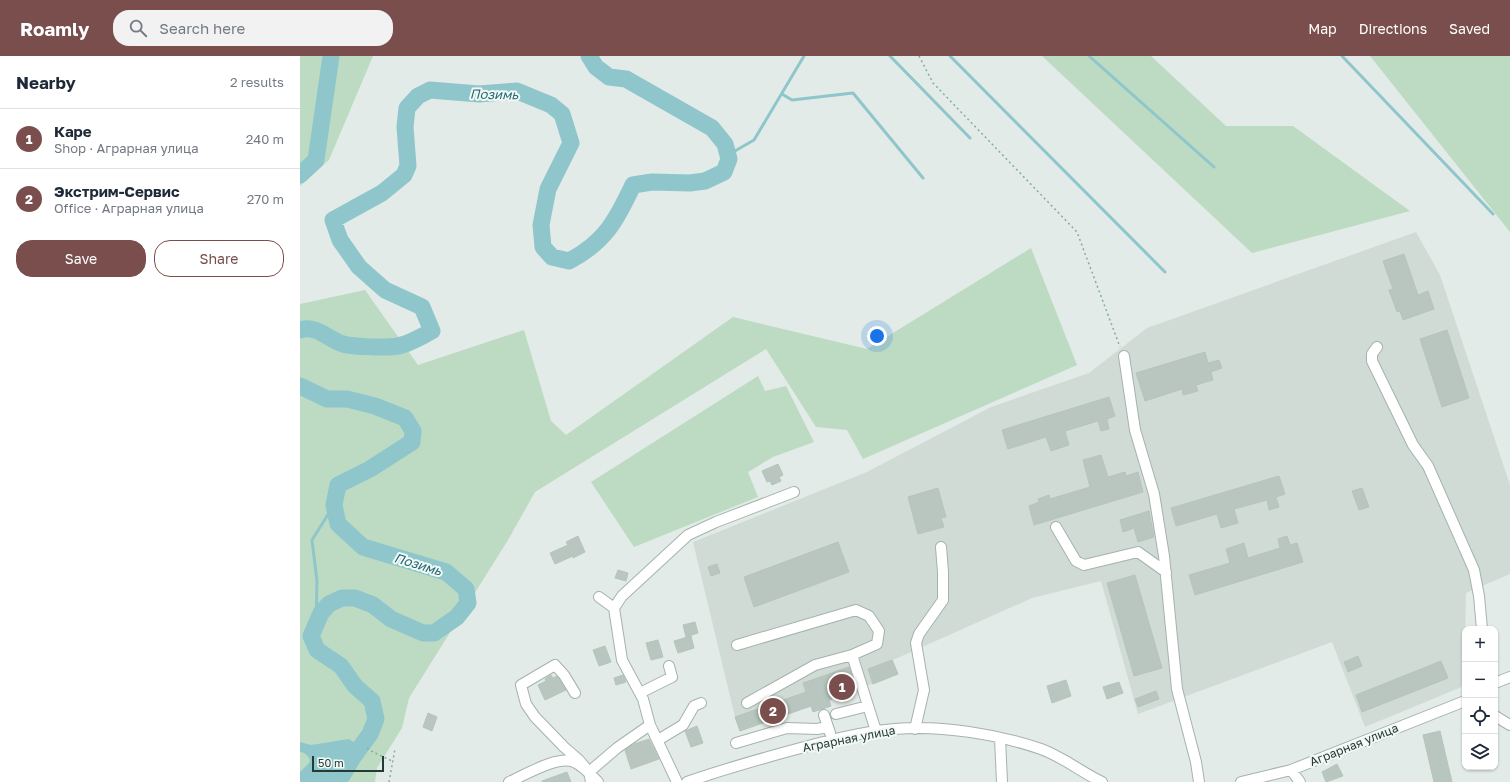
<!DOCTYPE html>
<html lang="en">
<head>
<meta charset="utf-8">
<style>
  :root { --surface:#fff; --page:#f2f2f3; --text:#1f2937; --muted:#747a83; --line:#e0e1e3; --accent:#794e4c }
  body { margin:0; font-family:"Golos Text",sans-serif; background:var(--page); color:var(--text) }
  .controls { position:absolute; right:12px; bottom:12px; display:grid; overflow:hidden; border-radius:8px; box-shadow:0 1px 3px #0004 }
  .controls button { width:36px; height:36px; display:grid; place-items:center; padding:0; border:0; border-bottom:1px solid var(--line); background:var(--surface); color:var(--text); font:20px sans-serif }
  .scale { position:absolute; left:12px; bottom:10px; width:72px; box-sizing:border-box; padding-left:4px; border:2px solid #243b33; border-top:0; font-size:11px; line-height:14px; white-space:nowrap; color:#243b33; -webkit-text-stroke:3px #f2f8f5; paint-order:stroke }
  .you { position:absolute; left:577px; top:280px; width:14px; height:14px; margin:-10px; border:3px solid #fff; border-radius:50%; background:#1a73e8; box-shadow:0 0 0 6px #1a73e833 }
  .badge { display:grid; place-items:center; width:26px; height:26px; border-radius:50%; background:var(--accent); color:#fff; font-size:13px; font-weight:700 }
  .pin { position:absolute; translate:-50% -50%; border:2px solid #fff; box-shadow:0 1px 4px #0006 }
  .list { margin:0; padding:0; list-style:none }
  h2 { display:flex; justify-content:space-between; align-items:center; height:52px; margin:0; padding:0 16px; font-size:17px }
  h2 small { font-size:13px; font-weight:400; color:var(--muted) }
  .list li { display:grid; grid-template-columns:26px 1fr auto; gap:12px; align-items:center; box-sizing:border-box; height:60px; padding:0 16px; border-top:1px solid var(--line) }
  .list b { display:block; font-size:15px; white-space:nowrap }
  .list p { margin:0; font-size:13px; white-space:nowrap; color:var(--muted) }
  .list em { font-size:13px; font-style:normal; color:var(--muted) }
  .actions { display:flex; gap:8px; padding:12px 16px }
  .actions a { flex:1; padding:9px 0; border:1px solid var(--accent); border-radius:16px; text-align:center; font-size:14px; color:var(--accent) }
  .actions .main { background:var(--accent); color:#fff }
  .icon { flex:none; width:22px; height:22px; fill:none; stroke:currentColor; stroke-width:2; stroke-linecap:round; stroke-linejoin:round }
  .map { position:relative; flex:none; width:1210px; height:726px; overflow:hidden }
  header { display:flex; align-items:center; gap:24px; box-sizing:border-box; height:56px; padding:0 20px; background:var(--accent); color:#fff }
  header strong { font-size:19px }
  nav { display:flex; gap:22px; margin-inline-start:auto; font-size:14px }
  .search { width:280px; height:36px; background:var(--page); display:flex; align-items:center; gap:10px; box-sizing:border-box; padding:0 14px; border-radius:16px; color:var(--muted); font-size:15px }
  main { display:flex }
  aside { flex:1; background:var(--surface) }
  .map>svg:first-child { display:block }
  .built { fill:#d0dbd5 }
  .green { fill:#bddbc3 }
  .water { fill:#8fc6cc }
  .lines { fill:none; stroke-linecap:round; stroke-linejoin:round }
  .stream { stroke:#8fc6cc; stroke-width:3 }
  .river { stroke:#8fc6cc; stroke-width:17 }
  .building { fill:#b8c6bf; stroke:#b5c4bd }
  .minor-casing { stroke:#a5b3ad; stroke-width:12 }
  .path { stroke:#85ac9d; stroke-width:1.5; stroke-dasharray:2 3; stroke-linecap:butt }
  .minor { stroke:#fff; stroke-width:10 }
  .labels { text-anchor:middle; stroke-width:4; stroke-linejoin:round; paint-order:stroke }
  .street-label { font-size:12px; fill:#243b33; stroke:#f2f8f5 }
  .water-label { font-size:13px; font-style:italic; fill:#236a72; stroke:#f2f8f5 }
</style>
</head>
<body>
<header>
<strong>Roamly</strong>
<div class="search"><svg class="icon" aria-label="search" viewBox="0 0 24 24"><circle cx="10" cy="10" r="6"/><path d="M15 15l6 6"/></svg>Search here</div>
<nav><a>Map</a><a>Directions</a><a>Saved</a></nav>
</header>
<main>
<aside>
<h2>Nearby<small>2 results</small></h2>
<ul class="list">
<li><span class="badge">1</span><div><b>Каре</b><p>Shop · Аграрная улица</p></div><em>240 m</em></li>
<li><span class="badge">2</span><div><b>Экстрим-Сервис</b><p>Office · Аграрная улица</p></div><em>270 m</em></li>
</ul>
<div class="actions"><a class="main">Save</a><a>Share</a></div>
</aside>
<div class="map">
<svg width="1210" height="726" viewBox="0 0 1210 726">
  <rect width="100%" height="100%" fill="#e2ebe7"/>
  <path class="built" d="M1116,176l24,43 70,210v89l-44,19 -2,93 -99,41 -33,-85 -194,72 -37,-133 -69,17 -139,62 5,14 -69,26 2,6 -18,6 -3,-6 -70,25 -5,-14 -42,-175 174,-70 124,-65 98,-34 58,-45z"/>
  <path class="green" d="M0,0h73l-44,104 -29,26z
    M742,0h109l75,70h67l117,85 -158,42z
    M1070,0h140v176z
    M731,192l46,117 -214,94 -16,-29 -31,-3 -50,-78 -231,143 -27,48 -99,158 -7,30 -25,40 -2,14h-75v-478l65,-14 53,75 106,-35 27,91 15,14 167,-118 134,32z
    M458,320l7,15 21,-5 28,56 -41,15 -25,15 10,25 -124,50 -43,-65z"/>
  <path class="water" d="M70,678l2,4c-9,15 -14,30 -24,44h-48v-10l9,-9 1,-3c-2,-4 -5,-8 -10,-8v-10l11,3 38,-6 6,4z"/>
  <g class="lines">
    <path class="stream" d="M590,0l80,82
      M650,0l215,216
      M789,0l125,111
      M1042,0l151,158
      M482,38l10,6 61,-7 70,85
      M428,99l26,-15 50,-84
      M16,570l1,-45 -5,-41 22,-35"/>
    <path class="river" d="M0,119l16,-15 15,-104
      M0,274c16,-6 29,10 43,14 11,3 43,4 55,2 12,-2 24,-10 34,-15l-10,-24 -37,-17 -26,-23 -19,-27 -7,-20 49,-27 22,-18 4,-9 -3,-39 2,-19 11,-12 12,-6 49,4 38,-3 34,14 11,9 9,29 -23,46 -7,36 2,22 9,10 17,4c36,-19 47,-40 64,-76l19,-3 38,1 15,-2 19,-9 5,-13 -4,-15 -13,-16 -86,-49 -17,-2 -13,-10 -7,-11
      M0,330l27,13h20l28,7 30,12 8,13 -1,11 -42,27 -32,16 -4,20 4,19 25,23 83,25 20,17 2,14 -11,14 -23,16h-11l-32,-14 -18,-14 -18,-7h-13l-13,6 -8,9 -10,23 6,14 24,16 14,20 17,15 4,18 -6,15 -35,48"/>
  </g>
  <path class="building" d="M1104,198l14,41 10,-4 6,18 -31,11 -3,-9 -3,1 -8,-22 4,-1 -10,-28z
    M1147,274l22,68 -27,9 -22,-68z
    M905,296l3,11 11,-3 3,8 -11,4 2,8 -17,5 2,6 -15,4 -1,-6 -37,12 -9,-28z
    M809,341l6,19 -8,3 2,10 -8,2 -3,-10 -33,10 4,14 -18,6 -5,-14 -38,12 -6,-19z
    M801,399l7,22 17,-5 1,4 12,-4 5,20 -109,33 -5,-19 10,-4 -1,-3 11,-4 1,4 40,-12 -7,-27z
    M478,408l5,11 -4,2 2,4 -9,4 -2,-4 -3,1 -5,-11z
    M979,420l6,18 -9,3 3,10 -10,3 -2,-10 -33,9 4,14 -17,5 -4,-14 -41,12 -5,-18z
    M638,432l8,29 -5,1 3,9 -26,7 -10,-37z
    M1062,432l7,19 -10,3 -7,-19z
    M849,455l5,26 -16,5 -4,-14 -11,4 -3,-12z
    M278,480l7,16 -12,6v-2l-18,8 -5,-11 18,-8 -2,-3z
    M987,480l3,9 7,-2 6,19 -108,33 -6,-20 41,-12 -4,-14 18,-6 4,15 32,-10 -2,-9z
    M538,486l11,30 -95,35 -10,-30z
    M417,508l3,9 -9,3 -3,-9z
    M318,514l10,3 -2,8 -11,-3z
    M835,519l27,93 -28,8 -27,-93z
    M395,566l3,11 -12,4 -3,-12z
    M391,580l3,12 -16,5 -4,-12z
    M358,584l5,17 -12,3 -5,-17z
    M305,590l6,16 -12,4 -6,-16z
    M1058,600l4,10 -14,6 -4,-10z
    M592,604l6,14 -25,10 -5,-15z
    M1141,605l7,17 -86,34 -6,-17z
    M549,611l7,23 -27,10 2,6 -18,6 -2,-6 -71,25 -5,-14 71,-25 -3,-9z
    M251,619l2,3 4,-2 9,14 -21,10 -7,-15 8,-4 -1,-2z
    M323,619l3,7 -10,3 -2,-7z
    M766,624l5,16 -19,7 -5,-17z
    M819,626l4,11 -16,6 -4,-12z
    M856,635l3,8 -21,8 -3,-8z
    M128,657l9,4 -5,14 -9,-4z
    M397,670l6,17 -12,4 -6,-16z
    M1140,675l12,51h-18l-11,-47z
    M349,683l10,20 -28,10 -6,-19 9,-6z
    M1037,708l6,12 -17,6 -4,-10z
    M267,716l4,10h-29v-1z"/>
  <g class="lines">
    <defs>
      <path id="minor" d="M1077,291l-5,7v7l41,84 15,21 46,104 5,26 3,33
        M824,300l11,74 19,64 10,62 13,133 19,73 3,20
        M756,471l20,34 8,4 54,-13 28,20
        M299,541l15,11
        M437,589l119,-35 13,6 10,15 -2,13 -25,11 -37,10 -68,38
        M552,599l24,76
        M1195,627l15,-6
        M275,637l-11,-18 -9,-10 -34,20 5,19 9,13 29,30 15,13 10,12 2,10
        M340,637l32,-16 -3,-11
        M536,658l32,-8
        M524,659l6,18
        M1195,660l15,9
        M615,673l9,-39 -8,-47 3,-9 24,-34v-28l-2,-25
        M700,682l2,44
        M358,684l25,-15 11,-19 7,-3
        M436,687l51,-15 30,1 11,-2
        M991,714l9,12
        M289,716l28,-24 33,-23
        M209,726c16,-7 49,-27 65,-20 9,4 17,13 24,20
        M377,726l-27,-57 -7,-26 -21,-39 -8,-52 8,-12 66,-61 28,-13 78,-30
        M387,726c31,-11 63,-20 95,-29 37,-10 75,-21 113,-24 46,-4 102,5 146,20 22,8 40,23 61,33
        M941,726l50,-12 174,-69"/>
    </defs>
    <use href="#minor" class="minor-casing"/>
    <path class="path" d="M619,0l14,27 144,149 43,115
      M67,692l6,4 19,9
      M89,726l6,-33"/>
    <use href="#minor" class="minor"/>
  </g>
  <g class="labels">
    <g class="street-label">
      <text transform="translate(549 683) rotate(-11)" y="4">Аграрная улица</text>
      <text transform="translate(1054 689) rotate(-22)" y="4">Аграрная улица</text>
    </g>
    <g class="water-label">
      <text transform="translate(194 38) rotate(1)" y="5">Позимь</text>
      <text transform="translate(118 508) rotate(17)" y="5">Позимь</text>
    </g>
  </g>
</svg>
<div class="controls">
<button>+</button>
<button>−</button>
<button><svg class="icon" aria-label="locate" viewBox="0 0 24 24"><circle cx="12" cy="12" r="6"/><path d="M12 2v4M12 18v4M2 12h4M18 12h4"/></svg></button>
<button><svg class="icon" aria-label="layers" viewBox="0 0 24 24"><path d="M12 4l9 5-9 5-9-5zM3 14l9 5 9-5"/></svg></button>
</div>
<div class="scale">50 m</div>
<div class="you"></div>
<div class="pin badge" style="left:542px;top:631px">1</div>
<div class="pin badge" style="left:473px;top:655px">2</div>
</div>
</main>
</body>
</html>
